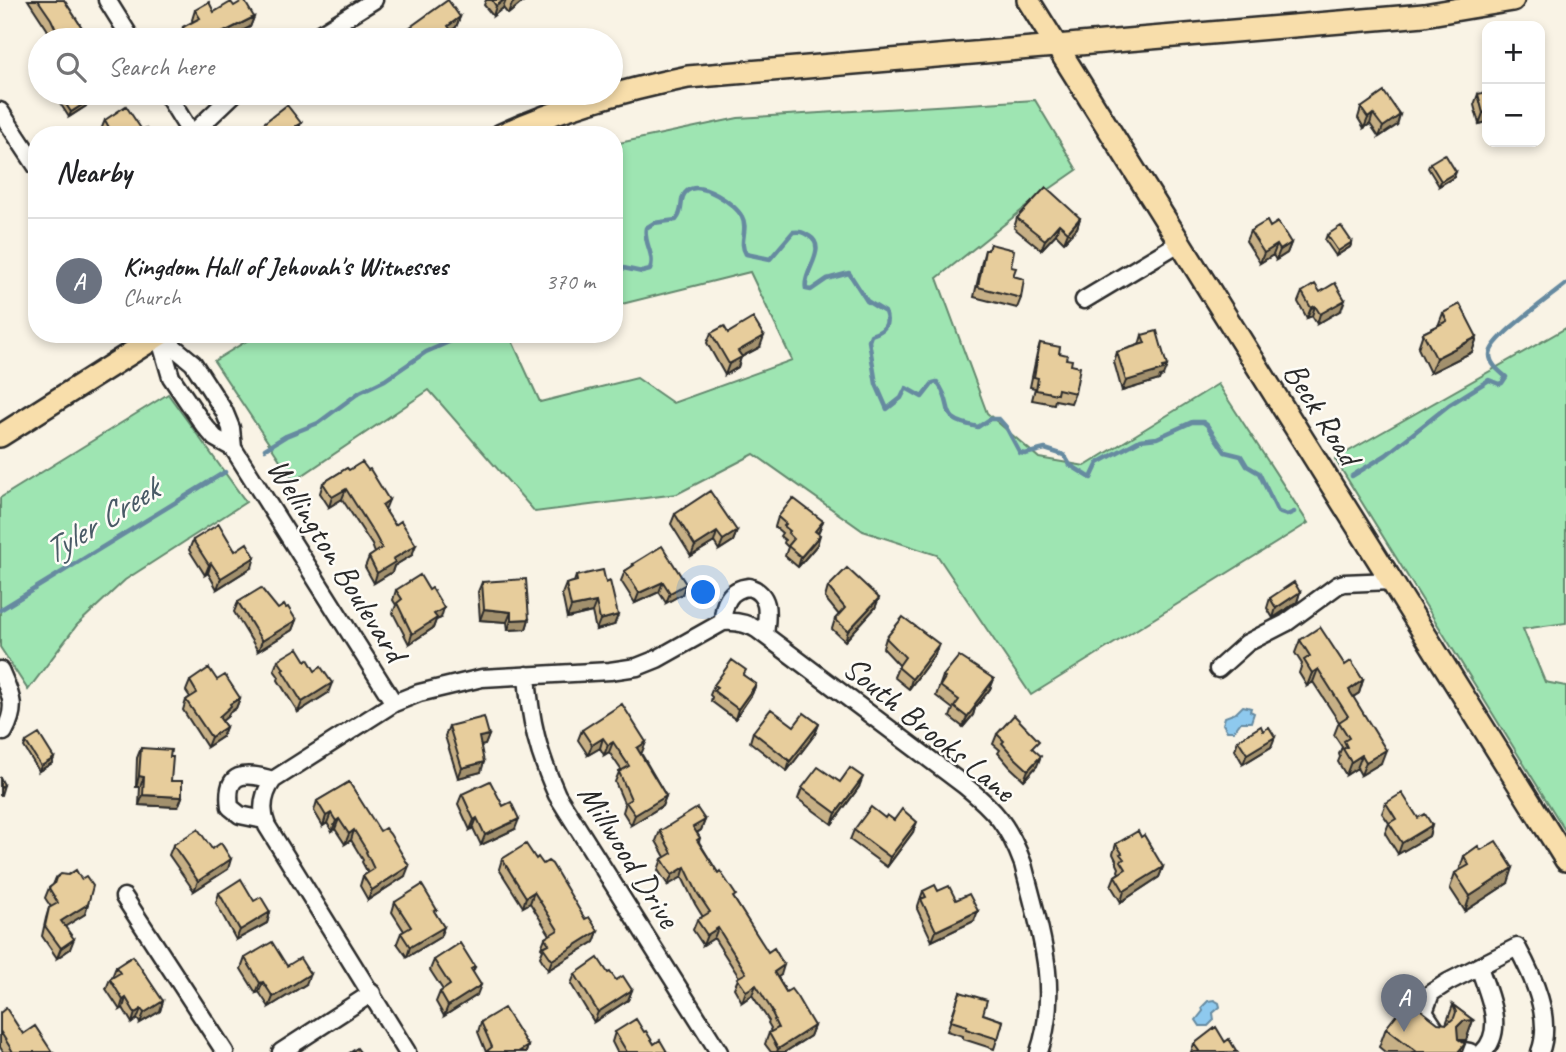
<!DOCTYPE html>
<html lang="en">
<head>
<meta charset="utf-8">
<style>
  :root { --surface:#fff; --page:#f6f6f6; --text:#202124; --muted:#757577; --line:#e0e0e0; --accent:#7c3aed }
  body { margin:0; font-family:Caveat,sans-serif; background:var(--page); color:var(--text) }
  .controls { position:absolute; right:21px; top:21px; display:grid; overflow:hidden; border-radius:14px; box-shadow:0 4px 10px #0003 }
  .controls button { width:63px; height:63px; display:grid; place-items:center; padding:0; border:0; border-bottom:2px solid var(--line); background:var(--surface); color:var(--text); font:35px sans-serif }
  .you { position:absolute; left:704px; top:593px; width:24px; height:24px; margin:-18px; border:5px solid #fff; border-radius:50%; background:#1a73e8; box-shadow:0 0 0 10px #1a73e833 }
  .badge { display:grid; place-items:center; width:46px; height:46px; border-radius:50%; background:var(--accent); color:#fff; font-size:23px; font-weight:700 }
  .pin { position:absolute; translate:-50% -58px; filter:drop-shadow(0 2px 4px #0008) }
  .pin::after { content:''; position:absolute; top:37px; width:24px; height:21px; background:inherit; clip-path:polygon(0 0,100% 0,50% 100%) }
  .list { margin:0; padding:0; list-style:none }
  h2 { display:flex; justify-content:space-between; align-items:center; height:91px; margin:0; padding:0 28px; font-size:30px }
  h2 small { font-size:23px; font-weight:400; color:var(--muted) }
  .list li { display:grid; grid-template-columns:46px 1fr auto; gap:21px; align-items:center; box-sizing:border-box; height:126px; padding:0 28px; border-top:2px solid var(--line) }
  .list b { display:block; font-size:26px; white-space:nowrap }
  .list p { margin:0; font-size:23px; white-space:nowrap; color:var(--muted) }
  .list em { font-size:23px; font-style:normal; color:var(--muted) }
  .icon { flex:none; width:38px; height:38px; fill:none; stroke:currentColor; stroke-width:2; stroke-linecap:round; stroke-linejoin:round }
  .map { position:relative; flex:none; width:1566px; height:1052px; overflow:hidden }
  .search { position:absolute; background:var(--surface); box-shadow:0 4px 10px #0003; left:28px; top:28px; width:595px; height:77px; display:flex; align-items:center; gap:18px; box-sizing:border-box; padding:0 24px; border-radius:38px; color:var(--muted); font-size:26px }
  .panel { position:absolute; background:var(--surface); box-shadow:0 4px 10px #0003; left:28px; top:126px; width:595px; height:217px; border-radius:28px }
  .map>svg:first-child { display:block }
  .green { fill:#9ee5b2; stroke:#64886e; stroke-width:2 }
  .water { fill:#8ec9ee; stroke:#668aa0; stroke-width:2 }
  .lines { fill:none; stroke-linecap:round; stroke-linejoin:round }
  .stream { stroke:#668aa0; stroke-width:4.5 }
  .minor-casing { stroke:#2b2b2b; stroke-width:21 }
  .major-casing { stroke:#2b2b2b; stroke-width:26 }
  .minor { stroke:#fdfcf7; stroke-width:16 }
  .major { stroke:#f8deab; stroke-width:21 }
  .wall { fill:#c7b086; stroke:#2b2b2b; stroke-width:2 }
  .shaded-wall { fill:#a2906d; stroke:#2b2b2b; stroke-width:2 }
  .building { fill:#e7cd9c; stroke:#2b2b2b; stroke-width:2 }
  .labels { text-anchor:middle; stroke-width:5; stroke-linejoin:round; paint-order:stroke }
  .street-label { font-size:33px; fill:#2b2b2b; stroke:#fdfcf7 }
  .water-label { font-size:35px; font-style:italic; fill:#495a66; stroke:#fdfcf7 }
</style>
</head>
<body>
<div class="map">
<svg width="1566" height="1052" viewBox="0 0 1566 1052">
  <rect width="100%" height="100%" fill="#f9f3e5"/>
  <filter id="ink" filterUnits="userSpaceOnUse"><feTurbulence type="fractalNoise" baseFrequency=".0143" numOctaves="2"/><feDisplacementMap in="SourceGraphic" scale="14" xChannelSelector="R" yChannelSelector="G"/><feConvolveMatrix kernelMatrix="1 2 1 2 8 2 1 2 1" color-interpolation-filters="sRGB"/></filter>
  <g filter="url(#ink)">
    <path class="green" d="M1035,100l42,70 -36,25 -104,83 50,135 52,45 46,8 133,-82 90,139 -277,172 -94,-140 -74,-24 -109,-77 -77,40 -142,18 -106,-122 -135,91 -80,-120 44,-27h251l31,68 97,-24 36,25 119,-43 -42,-88 -136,34v-162l124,-26z
      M1566,328v295l-43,6 22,53 21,4v146l-231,-373z
      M168,394l78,108 -121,78 -48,45 -49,65 -28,-43v-149z"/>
    <path class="water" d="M1243,706l8,2 -1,3 4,2 -3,9h-10l-7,9h-7l-4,-7 2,-7 11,-4z
      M1214,1000l5,3 1,4 -7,6 1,7 -6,6h-8l-4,-6 7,-9 -1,-4 6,-6z"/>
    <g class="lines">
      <path class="stream" d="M614,266l28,6 8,-2c6,-15 -7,-27 -4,-42l8,-5 22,-3c9,-10 2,-22 11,-29 13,-11 49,13 55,26 7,12 -4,25 4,37l24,5 23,-27c7,-1 10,0 16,4 20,12 -7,36 -3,53l5,1 16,-11 22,-6 18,28 18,11c5,13 -1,19 -14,23l-2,6 7,43 11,25 14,-11 5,-10 16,9 11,-14 4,-1c21,28 -3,36 41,45l12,-8h9l7,8 14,26 5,1 20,-5 19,6 6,10 21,13 7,-15 42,-23 17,-2 35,-16h11l4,3 18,27 16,4 6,10 12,7 19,39 9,3 7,-3
        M265,449l21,-13 32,-13 42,-31 25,-12 41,-28 41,-18
        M1352,476l34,-21 63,-50 40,-25 10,4 3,-1 4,-6c-7,-6 -16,-13 -16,-22 -1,-16 62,-59 76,-71
        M0,610l225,-138"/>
      <defs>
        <path id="minor" d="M107,0l25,40
          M310,40l64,-40
          M166,93l26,42
          M0,111l37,56
          M192,134l43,-41
          M1084,300l95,-57
          M158,334l35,29 31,48 7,17 2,20 161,255
          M159,336l12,41 32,47 12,14 18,10
          M723,622c0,-18 6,-33 26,-35 23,8 18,29 16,48
          M1218,669l29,-26 39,-20 52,-38 6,-2 48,-2
          M0,670c11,25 18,36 4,62
          M527,675c3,45 11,78 30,120l162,257
          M264,820l-24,-5 -10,-8c-5,-36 14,-35 43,-27
          M124,897l101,155
          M1479,967c9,27 27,62 4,85
          M1436,1030l-12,-18 7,-19 17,-11 69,-35c16,29 36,72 23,105
          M1460,1050l10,2
          M281,1052l91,-59
          M407,1052l-140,-226c-7,-17 -4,-32 6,-46l121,-77 25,-10 63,-15 128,-7 27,-4 20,-8 66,-37c13,-1 24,1 35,8l206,155c31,25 45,41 59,79 16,63 38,124 16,188"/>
        <path id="major" d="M1028,0l538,860
          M501,135c59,-27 123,-45 187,-58l736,-62 89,-15
          M0,436l161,-102"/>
      </defs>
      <use href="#minor" class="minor-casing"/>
      <use href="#major" class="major-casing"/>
      <use href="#minor" class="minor"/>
      <use href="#major" class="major"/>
    </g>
    <path class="wall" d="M28,0h36l26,40h-38l-5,-11z
      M486,0h39l-17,14 -5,-6 -10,8 -9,-11z
      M234,6l20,11 -4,10 -26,13h-43l-1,-3 3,-10 10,-5 -1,-2 3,-10 19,2z
      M460,17l-4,10 -4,4 3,4 -2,5h-51l4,-10z
      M338,93h17l-12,8z
      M1478,94l9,28 -8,2 -5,-19z
      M60,95l28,6 -2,5 -17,11 -11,-17z
      M1361,108l36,17 -18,12 -9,-13 -6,4 -6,-10z
      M105,120l37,10 8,5h-46l-3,-5z
      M1430,163l24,14 -15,9 -11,-18z
      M1017,218h63l-3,10 -13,14 -8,-8 -15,16 -27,-22z
      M1270,227l21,16 -4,10 -11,7 -3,-5 -13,8 -14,-22 4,-10z
      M1327,235l25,7 -2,5 -14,9 -11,-16z
      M990,244l21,23 10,31 -4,10 -43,-11 8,-36 3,-11h3z
      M1302,292l39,18 -24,14 -5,-8 -5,2 -9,-16z
      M1443,313l34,24 -5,15 -42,21 -12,-25 5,-15 15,-7z
      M711,333h17l32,14 -19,10 -3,10 -13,8 -18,-32z
      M1142,335l21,41 -3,1 -1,3 -37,11 -8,-29 3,-10 22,-7z
      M1040,343l19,10 7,6 5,6 4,28 -4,10 -16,-3 -1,4 -22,-4 3,-12 -5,-1 7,-34z
      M347,468l38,42 27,45 -18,11 -2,6 -18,11 -9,-16 4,-10 6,-4 -3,-8 -30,-46 -13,8 -9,-14 3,-10z
      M675,514l62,17 -4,10 -14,9 -5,-8 -23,14 -20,-32z
      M778,517l45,4 -5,12 -1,12 -19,22 -13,-11 3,-9 -4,-4 1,-3 -5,-4 2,-3 -7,-6z
      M193,540l42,11 17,16 -35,22 -9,-16 -3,2 -16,-25z
      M633,564l49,30 -16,9 -7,-11 -24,11 -14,-22 4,-10 7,-4z
      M576,576l30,7 12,32 -4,10 -18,5 -4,-18 -25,6 -5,-24 4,-10 8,-2z
      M482,582l47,37 -3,10 -18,1 -1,-8 -27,-2 -2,-28z
      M828,587l51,11 -4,10 -30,33 -13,-12 3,-10 4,-4 -14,-17z
      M396,590l45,28 -5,2 -3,8 -24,16 -16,-31 3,-8 -3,-5z
      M1300,592l-3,10 -24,16 -6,-10 3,-10z
      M238,602l40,7 18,11 -4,10 -34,21 -24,-39z
      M886,638l49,16 -26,35 -15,-12 5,-12 -16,-17z
      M1300,640l45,25 18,15 -4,13 -6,4 28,66 -20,12 -4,-7 -11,7 -8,-13 2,-5 -1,-3 3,-7 -8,-12 5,-13 -26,-40 -6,4 -8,-13 3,-9 -7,-11z
      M278,660l50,33 -30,19 -20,-32 1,-3 -5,-7z
      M744,676l12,8 -4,10 -17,25 -24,-18 1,-4 -2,-2 4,-10z
      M943,676l51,3 -4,10 -15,19 -2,7 -10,12 -13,-10 3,-8 -17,-13z
      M217,680l23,18 -4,10 -7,5 -1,3 -6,5 4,6 -4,10 -15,10 -24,-37 3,-10 4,-3 -4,-6 4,-10z
      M819,724l-4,10 -28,37 -37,-29 3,-10 41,-6z
      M449,726l40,9 -4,10 -4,1v26l-23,6 -13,-42z
      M582,730l64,12 -5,11 25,43 -4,10 -31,19 -8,-13 2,-7 -10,-23 4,-10 3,-1 -13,-19 -5,3 -4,-7 -12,7 -10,-15z
      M997,734l38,17 2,15 -13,14 -14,-13 -12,-14 2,-3 -7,-6z
      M1238,740l33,7 -28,17 -8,-14z
      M26,742l28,16 -2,5 -13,8 -15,-24z
      M141,748l29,9 1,24 11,16 -4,10 -39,-2 1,-18h-4l1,-29z
      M349,782l56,94 -37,24 -8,-14 3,-10 5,-3 -6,-11 1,-2 -12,-20 -6,4 -10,-15 -3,2 -5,-8 -4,3 -9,-15 3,-10z
      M840,782l19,5 -27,37 -34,-25 4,-11z
      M462,794l53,35 -34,16 -8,-17 -3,2 -12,-26z
      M1386,803l46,22 -3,11 -31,18 -13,-21 4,-10 -7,-10z
      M885,818l9,2 19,12 -26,35 -37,-27 4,-10z
      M705,820l-4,10 -4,3 3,5 -1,4 82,133 -3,2 8,15 28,34 -4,10 -25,16h-14l-6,-8 4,-11 2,-1 -1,-2 1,-2 -3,-5 1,-2 -17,-26 -10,7 -8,-14 5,-11 -25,-39 -11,7 -10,-15 4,-10 6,-3 -8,-13 -13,-27 -14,8 -10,-15 4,-11 3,-2 -9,-16 4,-10z
      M1116,844l47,23 -4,10 -38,25 -10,-16 4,-10 4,-3 -1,-2 1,-3 -2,-4v-2l-4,-8z
      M173,845l39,4 16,20 -34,22 -25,-36z
      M1481,850l27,33 -43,28 -15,-23 5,-15 4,-2 5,-15z
      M502,859h34l7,5 42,55 13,12 -4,11 -46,28 -8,-13 3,-7 -2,-2 4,-10 5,-3 -20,-32 -7,4 -24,-38z
      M56,878l29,36 -20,12 5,23 -13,9 -15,-22 4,-18 3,-10 2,-1 -6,-9 4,-10 4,-3z
      M923,891h15l36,30 -42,20 -15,-32z
      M219,893l51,19 -3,11 -31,17 -20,-37z
      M395,902l41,12 4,23 -33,20 -10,-14 4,-10 3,-2 -12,-19z
      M245,958l42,8 19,18 -37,23 -10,-15 -3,1 -15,-24z
      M434,960l41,7 -2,5 4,23 -33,21 -8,-14 4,-10 3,-2 -13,-20z
      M116,967l47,34 -3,10 -20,12 -3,-4 -5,4 -9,-15 -3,2 -14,-21 4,-10 2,-2z
      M608,973l8,7 16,10 -4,10 -34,22 -23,-38 4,-10z
      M960,992l23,22 20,7 -9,28 -31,-10v-3l-16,-5z
      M1453,1005l20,15 -7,20h-6l5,4 -3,8h-77l-6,-5 7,-19 60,-4z
      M0,1013l23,21 29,18h-49l-3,-5z
      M481,1022l47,24 -2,6h-40l-8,-20z
      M615,1032h29l10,12 13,8h-50l-5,-10z
      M1225,1042l12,10h-46l3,-8z"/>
    <path class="shaded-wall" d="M504,0h2l-3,8 -10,8 3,-10z
      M516,0h9l-17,14 4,-10z
      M254,17l-4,10 -26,13h-11l1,-3z
      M460,17l-4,10 -12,9 4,-10z
      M346,93h9l-12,8z
      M88,101l-2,5 -17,11 2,-5z
      M1487,112v10l-8,2 4,-11z
      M1373,114l-3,10 -6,4 4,-10z
      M1400,115l-3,10 -18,12 4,-10z
      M301,123l-5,12h-7l7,-9z
      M1456,172l-2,5 -15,9 2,-5z
      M1080,218l-3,10 -13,14 4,-10z
      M1059,224l-3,10 -15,16 4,-10z
      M1352,242l-2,5 -14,9 2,-5z
      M1291,243l-4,10 -11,7 4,-10z
      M1277,245l-4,10 -13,8 4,-10z
      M1345,300l-4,10 -24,14 3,-10z
      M1315,306l-3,10 -5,2 4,-10z
      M764,336l-4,11 -19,10 -3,10 -13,8 4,-11 9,-13z
      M1477,337l-5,15 -42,21 6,-15z
      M1167,366l-4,10 -3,1 -1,3 -37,11 4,-10z
      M346,489l-4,10 -13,8 3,-10z
      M389,500l-4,10 -3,-5z
      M823,521l-4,10 -7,10 3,-10z
      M737,531l-4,10 -14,9 4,-10z
      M717,532l-3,10 -23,14 4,-10z
      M820,535l-3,10 -19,22 3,-10z
      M416,545l-4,10 -18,11 -2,6 -18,11 3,-10 16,-14z
      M255,557l-3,10 -35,22 4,-11z
      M211,563l-3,10 -3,2 4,-10z
      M663,582l-4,10 -24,11 4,-10z
      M686,584l-4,10 -16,9 4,-10z
      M1300,592l-3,10 -24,16 3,-10z
      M879,598l-4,10 -30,33 3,-10z
      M596,602l-4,10 -25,6 4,-11z
      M444,608l-3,10 -5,2 -3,8 -24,16 3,-10 22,-20z
      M484,609l27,3 -4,10 -27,-2z
      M618,615l-4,10 -18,5 4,-10z
      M529,619l-3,10 -18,1 3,-10z
      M296,620l-4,10 -34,21 4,-10z
      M939,644l-4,10 -26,35 3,-10z
      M1318,669l-5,13 -6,4 5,-13z
      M994,679l-4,10 -15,19 -2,7 -10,12 4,-10 8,-13z
      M1363,680l-4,13 -15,10 5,-13z
      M332,683l-4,10 -30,19 4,-10z
      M756,684l-4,10 -17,25 3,-10z
      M240,698l-4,10 -7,5 -1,3 -13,11 4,-10 11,-13z
      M819,724l-4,10 -28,37 3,-10z
      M226,727l-4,10 -15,10 4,-10z
      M489,735l-4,10 -10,2 4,-10z
      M1275,737l-4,10 -28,17 4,-10z
      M603,738l-3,10 -12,7 4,-10z
      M613,742l-4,10 -5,3 4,-10z
      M646,742l-4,10 -8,6 3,-10z
      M1386,750l-5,13 -20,12 5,-13z
      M1362,755l-5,13 -11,7 5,-13z
      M1041,756l-4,10 -13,14 4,-10z
      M54,758l-2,5 -13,8 2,-5z
      M484,762l-3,10 -23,6 4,-10z
      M139,776l5,1 -4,10h-4z
      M863,777l-4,10 -27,37 4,-11z
      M4,785l-3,10h-1v-8z
      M143,795l39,2 -4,10 -39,-2z
      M666,796l-4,10 -31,19 4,-10z
      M331,813l-4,10 -4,3 3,-10z
      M477,818l-4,10 -3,2 4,-10z
      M339,819l-4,10 -3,2 4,-10z
      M519,819l-4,10 -34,16 4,-10z
      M705,820l-4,10 -12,7 4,-10z
      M917,822l-4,10 -26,35 3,-10z
      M1432,825l-3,11 -31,18 4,-11z
      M354,830l-3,10 -6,4 4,-10z
      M231,859l-3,10 -34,22 4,-10z
      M409,866l-4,10 -37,24 4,-10z
      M685,867l-3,10 -14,8 4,-10z
      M1163,867l-4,10 -38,25 3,-11z
      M1513,868l-5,15 -43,28 5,-15z
      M534,892l-4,11 -7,4 3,-10z
      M88,904l-3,10 -27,17 3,-10z
      M978,911l-4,10 -42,20 4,-10z
      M270,912l-3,11 -31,17 4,-10z
      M444,927l-4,10 -33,20 3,-10z
      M718,928l-4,10 -11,7 4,-10z
      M598,931l-4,11 -46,28 4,-10z
      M74,939l-4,10 -13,9 4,-10z
      M784,965l-3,10 -10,7 3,-10z
      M310,974l-4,10 -37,23 4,-10z
      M263,982l-4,10 -3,1 4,-10z
      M481,985l-4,10 -33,21 4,-10z
      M756,985l-4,10 -10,7 4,-11z
      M632,990l-4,10 -34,22 4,-10z
      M126,998l-3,10 -3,2 3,-10z
      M163,1001l-3,10 -20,12 4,-10z
      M141,1009l-4,10 -5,4 3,-10z
      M1473,1020l-7,20h-10l1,-13 6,-6z
      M814,1026l-4,10 -25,16h-8l1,-3z
      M528,1046l-2,6h-8z"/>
    <path class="building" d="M38,0h26l26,40h-33l-1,-2 3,-2 -8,-17z
      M244,0l10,17 -40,20 2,3h-25l-8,-13 17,-9 -5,-8 14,-8 5,10 17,-10 3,4z
      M448,0l12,17 -12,9 7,9 -8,5h-9l-1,-2 -4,2h-20l-7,-10z
      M492,0h12l-8,6z
      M1384,92l16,23 -17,12 -10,-13 -5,4 -7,-10z
      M1487,92v20l-4,1 -5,-19z
      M63,93h19l6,8 -17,11 -11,-17z
      M287,105l14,18 -5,3 2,2 -9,7h-37l-1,-2z
      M126,106l16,24 4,-2 4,7h-37l-8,-15z
      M1445,154l11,18 -15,9 -11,-18z
      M1046,187l34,31 -12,14 -9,-8 -14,16 -28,-22z
      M1267,221l3,6 8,-5 13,21 -11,7 -3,-5 -13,8 -14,-22z
      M1341,226l11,16 -14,9 -11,-16z
      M990,244l24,6 -3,17 5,1 -3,8 11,3 -3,19 -43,-11 7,-37h3z
      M1335,283l10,17 -25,14 -5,-8 -4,2 -9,-16 13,-8 5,8z
      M1460,304l17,33 -41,21 -13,-25 24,-12 -4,-8z
      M753,318l11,18 -26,15 4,6 -13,7 -18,-31 13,-7 4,7z
      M1157,331l10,35 -5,1 1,3 -37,11 -9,-29 28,-9 -3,-8z
      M1040,343l20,4 -1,6 8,2 -1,4 6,1 -1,5 9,2 -5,26 -17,-4 -1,5 -21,-4 2,-12 -4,-1z
      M362,462l6,8 2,-1 19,31 -7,5 13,20 6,-4 15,24 -23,14 2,3 -18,11 -8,-16 13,-9 -7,-13 -29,-46 -14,8 -9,-14 24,-15 2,2z
      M710,491l27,40 -14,9 -6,-8 -22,14 -20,-32z
      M793,498l30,23 -8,10 5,4 -19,22 -13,-11 6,-7 -6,-6 2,-2 -6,-5 2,-2 -8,-7z
      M219,524l16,27 12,-8 8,14 -34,21 -10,-15 -2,2 -16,-25z
      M662,546l24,38 -16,9 -7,-11 -24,11 -14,-22 9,-6 -1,-1z
      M847,568l32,30 -31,33 -13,-12 10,-11 -17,-21z
      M603,570l3,13 4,-2 8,34 -18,5 -4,-18 -25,5 -5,-23 11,-3 -1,-5z
      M420,575l9,15 3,-2 12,20 -10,6 3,4 -25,16 -15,-31 5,-4 -6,-9z
      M526,579l3,40 -18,1v-8l-27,-3 -2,-27z
      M1294,582l6,10 -24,16 -6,-10z
      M261,588l17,21 6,-4 2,3 2,-1 8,13 -34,21 -24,-39z
      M903,617l36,27 -27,35 -14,-12 7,-10 -19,-19z
      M1320,627l25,38 6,-4 12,19 -14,10 37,60 -20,12 -4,-7 -11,7 -8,-13 4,-2 -3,-6 5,-3 -10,-16 9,-6 -30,-47 -6,4 -8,-13 6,-4 -10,-16z
      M298,648l8,13 2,-2 7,12 6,-4 11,16 -30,19 -20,-32 2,-1 -6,-9z
      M959,656l35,23 -19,25 1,1 -9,12 -13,-10 5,-7 -19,-14 5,-8 -2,-2z
      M732,660l14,10 -3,5 13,9 -18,25 -24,-18 3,-4 -3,-2z
      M209,668l8,12 8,-5 15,23 -10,6 1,2 -12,11 7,10 -15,10 -25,-37 11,-7 -7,-12z
      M622,704l24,38 -9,6 29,48 -31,19 -9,-13 5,-3 -12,-27 10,-6 -16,-24 -5,3 -5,-7 -11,7 -10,-15z
      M771,709l23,17 10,-13 15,11 -29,37 -37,-29z
      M1014,715l25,26 -7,7 9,8 -13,14 -14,-13 -12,-14 2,-2 -7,-7z
      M484,717l5,18 -10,2 5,25 -22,6 -13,-42z
      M1261,726l2,5 6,-4 6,10 -28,17 -9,-14z
      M39,734l15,24 -13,8 -15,-24z
      M141,748l30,2 -1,7h3l-2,24h11v16l-39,-2 1,-18 -5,-1z
      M818,767l22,15 10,-14 13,9 -27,36 -34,-25z
      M0,777l4,8 -4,2z
      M490,781l13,25 8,-4 8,17 -34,16 -8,-17 -3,2 -12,-26z
      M349,782l31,49 5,-3 5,6 19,32 -37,24 -9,-14 11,-7 -8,-17 1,-1 -13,-21 -5,4 -10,-15 -3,2 -5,-8 -5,3 -9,-15z
      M1402,793l16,25 7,-4 7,11 -30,18 -13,-20 7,-4 -10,-16z
      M871,807l14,11 2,-3 7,5 8,-11 15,13 -27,35 -36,-27z
      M697,808l8,12 -12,7 7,11 -3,2 21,33 2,-2 16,24 -3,2 35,55 6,-4 10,17 -10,7 12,20 5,-3 6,8 17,29 -36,23 -9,-16 9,-5 -4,-8 1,-1 -3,-6 1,-1 -17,-27 -10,6 -9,-13 9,-5 -28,-45 -11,7 -10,-15 13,-8 -12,-18 -13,-27 -13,8 -10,-16 10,-6 -12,-22z
      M198,829l14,20 9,-6 10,16 -33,22 -25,-36z
      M1138,831l3,6 3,-2 19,32 -39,24 -9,-15 11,-7 -5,-8 3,-2 -4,-5 2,-1 -6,-9z
      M1496,841l17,27 -43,28 -15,-23 14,-8 -5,-9 14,-10 3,4z
      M526,844l10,15 2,-2 5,7 5,-3 4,3 33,55 4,-2 9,14 -46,29 -9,-13 6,-3 -4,-6 13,-8 -24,-38 -8,5 -24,-38z
      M76,870l5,9 5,-3 7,10 -5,18 -27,17 13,18 -13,9 -16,-22 4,-18 9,-5 -9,-15 5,-4 2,-6 5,-4 7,1z
      M241,879l13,22 7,-4 9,15 -30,18 -21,-37z
      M422,885l15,25 -3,1 10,16 -34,20 -9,-14 10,-6 -16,-25z
      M935,885l3,6 11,-5 7,14 13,-6 9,17 -42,20 -15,-32 5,-2 -3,-6z
      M272,942l15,24 13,-8 10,16 -37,23 -10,-15 -3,1 -15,-25z
      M460,943l15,24 -4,2 10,16 -33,21 -8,-14 10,-7 -16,-25z
      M133,956l30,45 -19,12 -3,-4 -6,4 -9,-15 -3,2 -13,-21 10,-6 -4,-6z
      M598,958l10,15 2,-1 6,8 7,-4 9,14 -34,22 -23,-38z
      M960,992l27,8 -4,14 20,7 -5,18 -32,-10 1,-3 -16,-5z
      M1408,1000l30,23 9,1 7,-6 2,-6 -3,-7 20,15 -10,1 -6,6 1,12 7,5 -7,8h-41l-31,-24z
      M6,1008l17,26 12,-8 17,26h-39l-13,-21v-18z
      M504,1008l24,38 -10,6h-31v-1l5,-4 -11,-25z
      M636,1019l8,13 2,-1 8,13 6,-4 7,12h-40l-12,-20z
      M1216,1027l9,15 4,-3 8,13h-40l2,-1 -5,-7z
      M357,1048l3,4h-9z"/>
  </g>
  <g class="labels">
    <g class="street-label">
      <text transform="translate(1323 413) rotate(58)" y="12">Beck Road</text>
      <text transform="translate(338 559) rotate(58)" y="12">Wellington Boulevard</text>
      <text transform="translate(930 728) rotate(39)" y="12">South Brooks Lane</text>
      <text transform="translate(630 855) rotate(58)" y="12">Millwood Drive</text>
    </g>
    <g class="water-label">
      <text transform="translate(100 520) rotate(-32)" y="12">Tyler Creek</text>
    </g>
  </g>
</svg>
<div class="controls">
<button>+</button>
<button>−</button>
</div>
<div class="you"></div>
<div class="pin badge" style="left:1404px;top:1032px;background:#6b7280">A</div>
<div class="search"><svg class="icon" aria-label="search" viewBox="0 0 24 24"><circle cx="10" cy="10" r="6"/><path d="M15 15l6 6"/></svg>Search here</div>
<section class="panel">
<h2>Nearby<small></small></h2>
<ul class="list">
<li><span class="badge" style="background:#6b7280">A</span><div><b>Kingdom Hall of Jehovah's Witnesses</b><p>Church</p></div><em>370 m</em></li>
</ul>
</section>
</div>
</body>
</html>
